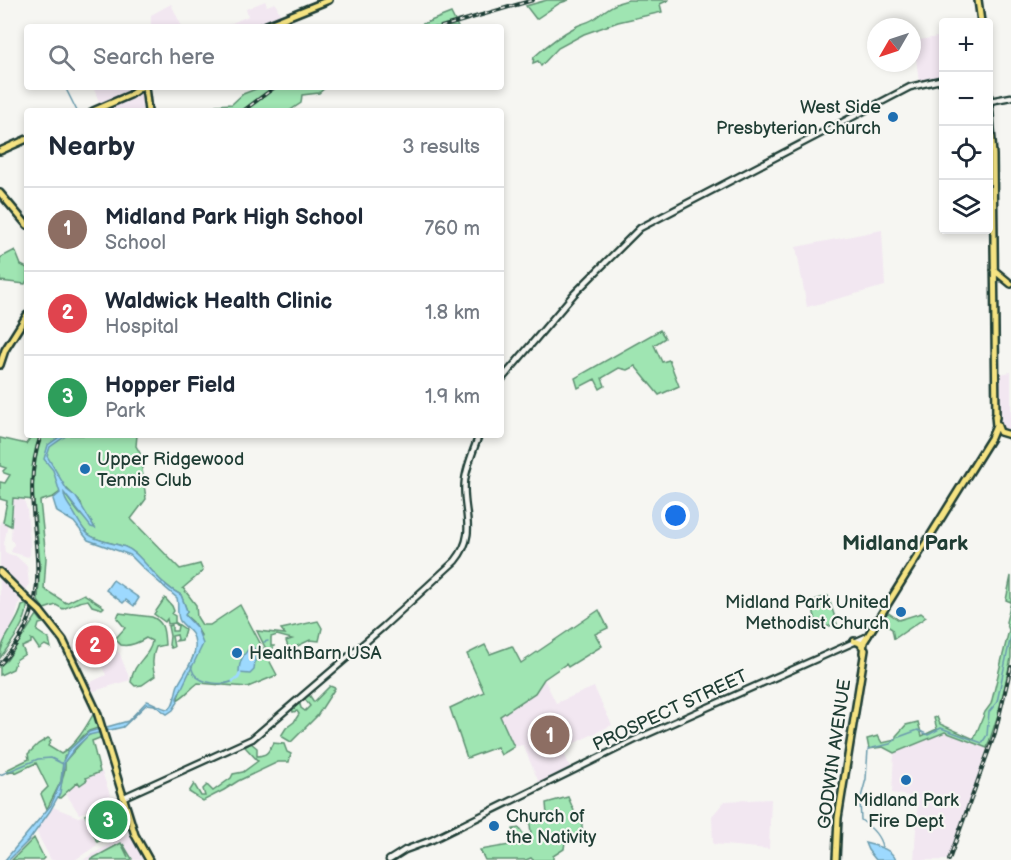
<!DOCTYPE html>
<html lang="en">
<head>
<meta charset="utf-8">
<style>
  :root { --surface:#fff; --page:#f6f6f7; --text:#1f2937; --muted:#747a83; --line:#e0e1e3; --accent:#1f6fb2 }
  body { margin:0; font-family:"Balsamiq Sans",sans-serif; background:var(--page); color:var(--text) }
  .controls { position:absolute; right:18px; top:18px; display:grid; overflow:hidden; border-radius:6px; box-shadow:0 3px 9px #0003 }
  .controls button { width:54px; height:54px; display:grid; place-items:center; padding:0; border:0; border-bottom:2px solid var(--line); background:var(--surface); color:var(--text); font:30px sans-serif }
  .compass { position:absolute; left:867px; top:18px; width:54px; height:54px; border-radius:50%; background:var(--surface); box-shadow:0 3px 9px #0003; rotate:231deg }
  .you { position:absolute; left:676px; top:516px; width:21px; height:21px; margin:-15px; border:4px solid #fff; border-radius:50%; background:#1a73e8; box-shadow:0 0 0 9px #1a73e833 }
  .badge { display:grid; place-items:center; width:39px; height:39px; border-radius:50%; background:var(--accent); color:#fff; font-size:20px; font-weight:700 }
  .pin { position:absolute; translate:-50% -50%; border:3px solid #fff; box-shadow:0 2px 6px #0006 }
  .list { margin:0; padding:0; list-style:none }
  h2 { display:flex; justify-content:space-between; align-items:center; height:78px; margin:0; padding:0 24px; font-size:26px }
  h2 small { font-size:20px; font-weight:400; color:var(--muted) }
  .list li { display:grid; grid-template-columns:39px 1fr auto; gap:18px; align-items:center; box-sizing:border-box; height:84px; padding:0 24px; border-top:2px solid var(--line) }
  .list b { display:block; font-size:22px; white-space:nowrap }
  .list p { margin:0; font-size:20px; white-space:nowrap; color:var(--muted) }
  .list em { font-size:20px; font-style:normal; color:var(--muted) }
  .icon { flex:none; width:33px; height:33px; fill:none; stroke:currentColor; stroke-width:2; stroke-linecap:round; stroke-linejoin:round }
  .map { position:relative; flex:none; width:1011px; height:860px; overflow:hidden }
  .search { position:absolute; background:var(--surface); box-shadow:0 3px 9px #0003; left:24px; top:24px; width:480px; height:66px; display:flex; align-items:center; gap:15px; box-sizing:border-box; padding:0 21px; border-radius:6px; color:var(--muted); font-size:22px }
  .panel { position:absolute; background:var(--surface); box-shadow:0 3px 9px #0003; left:24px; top:108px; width:480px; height:330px; border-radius:6px }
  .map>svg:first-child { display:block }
  .built { fill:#f2e7f1 }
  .green { fill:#9fe5b2; stroke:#5f9173; stroke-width:1.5 }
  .water { fill:#9dd9fe; stroke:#6b9bad; stroke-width:1.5 }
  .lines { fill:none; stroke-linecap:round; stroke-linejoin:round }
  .stream { stroke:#6b9bad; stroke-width:1.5 }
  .canal { stroke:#9dd9fe; stroke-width:3 }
  .secondary-casing { stroke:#1f3d34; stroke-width:9 }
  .primary-casing { stroke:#1f3d34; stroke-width:10 }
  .secondary { stroke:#f6f6f2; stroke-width:4.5 }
  .primary { stroke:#f5e382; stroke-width:5 }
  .rail-casing { stroke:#1f3d34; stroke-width:4 }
  .rail { stroke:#f6f6f2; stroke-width:1.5; stroke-dasharray:4.5; stroke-linecap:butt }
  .primary-bridge-casing { stroke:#1f3d34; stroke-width:10; stroke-linecap:butt }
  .primary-bridge { stroke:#f5e382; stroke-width:5 }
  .poi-dot { fill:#1f6fb2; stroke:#f6f6f2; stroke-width:2 }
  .labels { text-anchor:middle; stroke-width:4.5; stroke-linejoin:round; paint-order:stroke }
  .poi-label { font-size:18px; fill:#1f3d34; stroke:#f6f6f2; text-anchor:start }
  .street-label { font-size:18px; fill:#1f3d34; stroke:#f6f6f2 }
  .quarter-label { font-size:21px; font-weight:bold; fill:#1f3d34; stroke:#f6f6f2 }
</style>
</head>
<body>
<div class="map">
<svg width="1011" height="860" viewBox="0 0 1011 860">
  <rect width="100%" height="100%" fill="#f6f6f2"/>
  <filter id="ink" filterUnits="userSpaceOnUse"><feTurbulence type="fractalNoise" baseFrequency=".0167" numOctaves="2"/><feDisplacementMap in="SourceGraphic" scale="12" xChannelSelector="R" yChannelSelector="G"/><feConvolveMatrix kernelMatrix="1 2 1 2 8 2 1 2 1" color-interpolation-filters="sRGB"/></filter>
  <g filter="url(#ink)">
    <path class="built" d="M265,1l2,5 8,-3 6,13 -4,2 4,9h-58l25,-11 -2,-7z
      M171,4l11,23h-31v-12z
      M943,36v41l-24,6 -5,-42z
      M93,87h50l3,24h-43z
      M882,230l3,56 -78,21 -11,-60z
      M1011,372v58l-10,1 -2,-57z
      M13,498l11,1 3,11 3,32v13l-2,2 -17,-5 3,-8 -3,-5z
      M0,521l8,2 -4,21 1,9 11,3 11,10 2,18 -4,9 -25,-22z
      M0,576l21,21 -9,33 -12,22z
      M119,652l11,28 -39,12 -4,-8 19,-9 -7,-15z
      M544,679l12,24 38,-16 18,38 -50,24 9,20 -31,16 -17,-40 -9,2 -14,-31 35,-23z
      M945,732l42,16 -39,112h-34l4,-62 -26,-5 2,-40z
      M102,772l10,28 -33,14 -12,-19 2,-3 -1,-3 18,-11z
      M771,799l-2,50 -56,-5 -1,-28 13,-15z
      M53,807l25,10 6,-1 13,29 -22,15h-24l-15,-29z
      M130,832l15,28h-62z"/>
    <path class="green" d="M547,0h22l-9,3 -24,16 -10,-13z
      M628,0h41l-9,4 2,8 -44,10 -34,12 -26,14 -17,18 -3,-5 -5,2 1,-6c13,-12 28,-23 43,-31 6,-3 13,-4 18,-8 11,-8 19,-15 33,-18z
      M451,13l7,14h-43z
      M261,87h65l-7,6 -17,2 -1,8 -12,8h-73v-6l16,-1 11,-10z
      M15,250l6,15 6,3v12l-2,4 -25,-3v-23z
      M660,330l5,8 -11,7 8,17 7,-2 10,26 -20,9 -24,-29 -8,4 -8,-2 -17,10 3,8 -5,3 -5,-10 -17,9 -3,-10z
      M32,435h105l-1,11 4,7 6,46 -15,20 49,50 20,-5 3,7 -20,17 13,17 1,12 5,8h8l30,-20 37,70 -29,12 -50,-4c-8,6 -13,13 -21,17l24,-65 -8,-13 -8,-7 2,-4 -6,-16c-20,-10 -30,-26 -45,-41 -13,-13 -34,-9 -48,-20 -10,-9 -17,-25 -24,-36v-5l15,20 16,15 -12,-18 -2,-7 -15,-15 -13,9 -13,4 6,57 -2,31 22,14 18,-9 20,13 -2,2 -10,-3 -4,-6 -9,2 -16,7 -7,-4 -12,4 -6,-8 2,-39 -6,-62 -21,-2 -2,28 -8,-4 4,-21 -7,-2v-17l5,1 5,-8 -6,-2 -1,-2 3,-3 -6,-2v-28l26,6z
      M1011,576v82l-11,51 -13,39 -42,-16 -51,21 -11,-6 -14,2 -2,-10 11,-3 4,7 14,-3v-4l10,-11 12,-3 4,14 15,-7 -3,-11 3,-1 3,7 34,15 11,-27 6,-8 18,-74 -3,-8 5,-20 -5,-2z
      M828,596l9,28 -19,5 -7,-28z
      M165,598l7,8 2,5 -2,3 3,2v6l10,7 -3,11 -6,1 2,-2 -1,-4 -5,1 2,11 -3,1 -2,-3 1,-9 -2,-10 4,-1v6h5l1,-5 -3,-3 -7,1 -1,-5 -2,3 -11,-8z
      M27,604c2,16 -18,42 -27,54 0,-20 18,-33 22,-52z
      M599,610l9,18 -13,6 7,12 -34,21 -2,-3 -22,15 -9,14 -35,23 14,31 -13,8 -4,-8 -30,11 -17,-50 34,-16 -17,-38 18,-9 5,9 22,-8 9,17z
      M887,612l12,8 22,-7 5,4 -32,22 -2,-10 -11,-7z
      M119,613l33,4c13,5 12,16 13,28l-9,2c-4,9 -4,19 -1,29l-13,9 -7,1 -4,-4c2,-20 19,-25 21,-41l-6,-3c-8,5 -16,9 -25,7l-6,-6 10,-11 -8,-10z
      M37,615l6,8 -4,1 -2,7 12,8 2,9 -6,-3 -6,4 -6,-9 -2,-1v4l-9,4 3,7 -9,6 -3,9 -13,6v-9l7,-6z
      M318,621l4,7 -3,13 -9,-1 -21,10 -3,-9 6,-2 -15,-4 -6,2v9h3l-3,6 -3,1 -11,-22 28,3 -4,-5z
      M330,686l5,2 -18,28 -26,26 -10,-6 5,-8 8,-6 5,-8 -2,-3 -4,1 -1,-4 7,-7 2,7 4,3 5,-5 -6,-8 4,-5 6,9z
      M94,713l4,15 -9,3 -6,5 -19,21 -3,24 -14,28 -6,-15 7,-7 -12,-24 -21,10 -1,-2 -6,2 -2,-3 23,-11 -1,-5 10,-10 10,-6 3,2 -3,6 13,8c14,-8 25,-27 33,-41z
      M99,730l3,7 -10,4 8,31 -14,6 1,2 -7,5 -2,-3 -18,16 -2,-1 7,-28v-8l22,-25z
      M251,743l6,5v8c12,-1 11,-5 16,-13l11,1 3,8 4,2 -2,8h-11l-40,19 -14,9 -21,11 -14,-9 5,-8 7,12h4l-2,-7 4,-4 6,6 18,-13 2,-4 10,-2 15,-11 -13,-14z
      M568,797l7,16 6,2 2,22 -18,5 -1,7 -11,7v4h-20l-2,-2 -5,2h-41l-5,-10 36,-6 -3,-15 6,-1 5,7 7,-2 -2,-17 18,-1 -1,-12z
      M119,801l3,1 7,25 -32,15 -12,-27z
      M34,838l10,20 -2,2h-30z
      M121,843l7,14 -5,-13 9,15 -2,1h-40z"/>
    <path class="water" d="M62,435h5l-17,12 -3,9 20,34 9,7 19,31 -4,-1 -27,-34c0,7 4,11 8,17 5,7 9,18 16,24 13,11 35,7 48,20 16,15 25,31 45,41l6,16 -2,4 12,13 6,16 -26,54 1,4 -5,8 -6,4 -13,-9 -7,-1 -24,23 -34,8 -14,13 -10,13 -5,32 -10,18 -20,28 -21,21h-4l46,-55 10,-24 2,-20 5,-10 21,-19 39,-11 19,-20c7,1 14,8 21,8 7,-1 7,-18 10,-24 6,-12 19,-28 17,-42 -1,-12 -9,-14 -15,-22 -4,-7 -1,-16 -3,-23l-31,-27 -16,-16 -42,-15 -14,-18 -17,-10 -4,-13 7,-6 -7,-23 -9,-11 4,-14z
      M113,580l26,18 -5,8 -8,-6 -3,3 -17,-13z
      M252,646l4,5 -2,19 -4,4 -11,-1c0,-12 4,-19 13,-27z
      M865,843c11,3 26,5 31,17h-20l-8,-10z"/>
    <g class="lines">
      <path class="stream" d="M65,87l12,24
        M264,642l4,-1
        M191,666c1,3 2,7 4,9 6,8 29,11 38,6
        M0,775l38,-16 13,-1 12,6
        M882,847c-2,-12 -11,-20 -21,-27l-1,-19 6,-22 2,-30 22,-5 9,-7 19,-7 10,5 13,-7 41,15 5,-8 2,-23 8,-10 14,-67"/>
      <path class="canal" d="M233,681l5,-3 2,-4"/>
      <defs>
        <path id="secondary" d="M990,101l21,-4
          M501,380l73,-86 66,-66 270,-141 34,-8
          M124,797l128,-58 131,-112 72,-66c24,-29 6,-51 10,-81 2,-15 9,-31 14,-45
          M389,860l16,-10 27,-10 209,-103 227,-101"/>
        <path id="primary" d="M978,0l3,22
          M262,27l67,-27
          M145,87l3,24
          M988,88l5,67 3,263
          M93,111l37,-16 11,-8
          M0,151l27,-12
          M0,193l27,32
          M994,270l17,14
          M0,365l5,-15 22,-35
          M997,424l3,8 10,3
          M0,572l27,27
          M40,611l23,29 34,72 38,123 14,25
          M854,641l6,2 2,3
          M863,653l1,-11 127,-204 5,-12 -1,-10
          M836,860l2,-42 27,-168"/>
      </defs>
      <use href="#secondary" class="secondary-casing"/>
      <use href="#primary" class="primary-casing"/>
      <use href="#secondary" class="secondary"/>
      <use href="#primary" class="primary"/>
      <defs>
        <path id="rail" d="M441,27l92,-27
          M243,111l32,-24
          M0,664c73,-77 11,-145 41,-229
          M949,860l46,-127 16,-66"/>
      </defs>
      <use href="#rail" class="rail-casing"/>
      <use href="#rail" class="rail"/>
      <defs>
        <path id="primary-bridge" d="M27,599l13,12"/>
      </defs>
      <use href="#primary-bridge" class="primary-bridge-casing"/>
      <use href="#primary-bridge" class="primary-bridge"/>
    </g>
  </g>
  <g class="poi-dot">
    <circle cx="893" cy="117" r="6"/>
    <circle cx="85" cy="469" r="6"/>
    <circle cx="901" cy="612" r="6"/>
    <circle cx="237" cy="653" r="6"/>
    <circle cx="906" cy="780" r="6"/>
    <circle cx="494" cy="826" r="6"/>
  </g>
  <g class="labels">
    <g class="poi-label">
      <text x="881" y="113" text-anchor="end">West Side<tspan x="881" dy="21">Presbyterian Church</tspan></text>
      <text x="97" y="465">Upper Ridgewood<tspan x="97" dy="21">Tennis Club</tspan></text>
      <text x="889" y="608" text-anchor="end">Midland Park United<tspan x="889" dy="21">Methodist Church</tspan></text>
      <text x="249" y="659">HealthBarn USA</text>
      <text x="906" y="806" text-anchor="middle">Midland Park<tspan x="906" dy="21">Fire Dept</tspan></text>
      <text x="506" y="822">Church of<tspan x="506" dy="21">the Nativity</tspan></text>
    </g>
    <g class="street-label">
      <text transform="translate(670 710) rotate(-25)" y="6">PROSPECT STREET</text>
      <text transform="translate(834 754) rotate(-82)" y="6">GODWIN AVENUE</text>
    </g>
    <g class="quarter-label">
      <text x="905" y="550">Midland Park</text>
    </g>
  </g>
</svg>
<div class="controls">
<button>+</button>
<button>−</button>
<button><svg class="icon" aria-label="locate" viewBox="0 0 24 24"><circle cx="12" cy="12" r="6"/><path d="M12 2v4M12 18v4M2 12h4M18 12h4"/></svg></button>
<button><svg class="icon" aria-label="layers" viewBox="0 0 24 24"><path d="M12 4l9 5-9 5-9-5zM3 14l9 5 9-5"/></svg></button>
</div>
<svg class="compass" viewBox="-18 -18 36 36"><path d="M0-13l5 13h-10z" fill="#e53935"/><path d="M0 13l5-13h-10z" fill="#747a83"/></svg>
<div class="you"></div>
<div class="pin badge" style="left:550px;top:735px;background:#8d6e63">1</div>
<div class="pin badge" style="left:95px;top:645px;background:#e0444e">2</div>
<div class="pin badge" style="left:108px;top:820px;background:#2e9e5b">3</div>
<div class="search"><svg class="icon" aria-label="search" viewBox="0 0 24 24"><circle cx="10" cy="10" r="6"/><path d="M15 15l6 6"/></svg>Search here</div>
<section class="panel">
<h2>Nearby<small>3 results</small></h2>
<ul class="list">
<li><span class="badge" style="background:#8d6e63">1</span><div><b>Midland Park High School</b><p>School</p></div><em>760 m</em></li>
<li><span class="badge" style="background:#e0444e">2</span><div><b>Waldwick Health Clinic</b><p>Hospital</p></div><em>1.8 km</em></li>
<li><span class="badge" style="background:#2e9e5b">3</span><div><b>Hopper Field</b><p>Park</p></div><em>1.9 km</em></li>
</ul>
</section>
</div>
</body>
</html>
